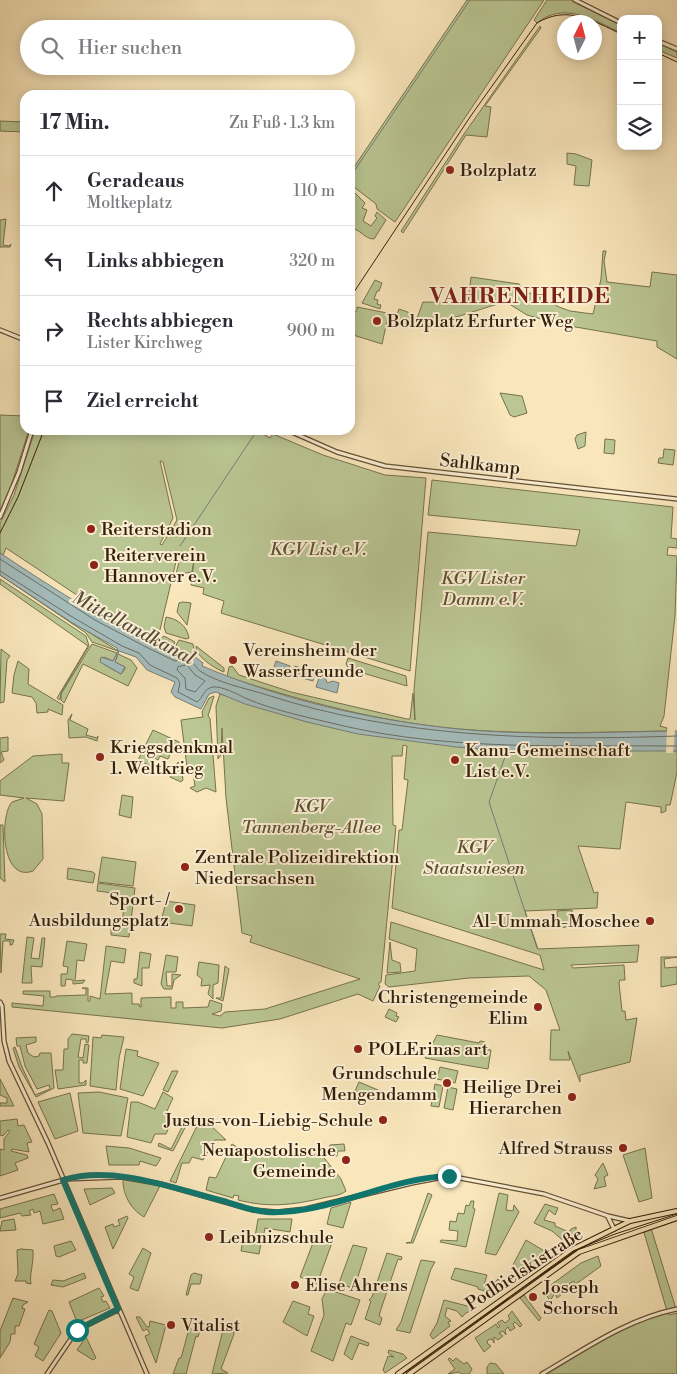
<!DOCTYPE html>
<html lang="de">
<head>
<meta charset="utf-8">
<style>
  :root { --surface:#fff; --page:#f2f2f3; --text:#2b2b33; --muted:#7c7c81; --line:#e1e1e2 }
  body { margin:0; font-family:"Libre Bodoni",serif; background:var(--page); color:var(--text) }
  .controls { position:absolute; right:15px; top:15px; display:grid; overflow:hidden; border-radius:10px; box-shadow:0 2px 12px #0003 }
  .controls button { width:45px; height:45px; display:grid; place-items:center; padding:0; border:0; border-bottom:1px solid var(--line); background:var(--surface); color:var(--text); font:25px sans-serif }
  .compass { position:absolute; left:557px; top:15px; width:45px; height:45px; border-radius:50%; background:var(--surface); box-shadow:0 2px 12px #0003; rotate:6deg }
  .stop { position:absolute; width:15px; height:15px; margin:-11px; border:4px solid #0f766e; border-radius:50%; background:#fff }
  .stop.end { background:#0f766e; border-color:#fff; box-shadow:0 1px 5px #0008 }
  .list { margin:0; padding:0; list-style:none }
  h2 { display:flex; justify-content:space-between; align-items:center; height:65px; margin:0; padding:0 20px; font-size:21px }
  h2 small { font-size:16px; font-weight:400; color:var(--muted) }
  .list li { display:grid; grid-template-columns:32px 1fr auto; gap:15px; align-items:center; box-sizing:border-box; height:70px; padding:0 20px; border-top:1px solid var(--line) }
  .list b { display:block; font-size:19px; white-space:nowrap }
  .list p { margin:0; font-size:16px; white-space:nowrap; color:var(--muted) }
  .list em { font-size:16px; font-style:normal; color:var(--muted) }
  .icon { flex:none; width:28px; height:28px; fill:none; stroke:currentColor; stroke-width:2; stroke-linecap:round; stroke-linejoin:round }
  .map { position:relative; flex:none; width:677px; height:1374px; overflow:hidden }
  .search { position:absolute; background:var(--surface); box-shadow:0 2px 12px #0003; left:20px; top:20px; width:335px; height:55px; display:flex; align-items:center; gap:12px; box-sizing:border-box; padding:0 18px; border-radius:28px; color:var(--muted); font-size:19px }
  .panel { position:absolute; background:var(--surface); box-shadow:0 2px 12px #0003; left:20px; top:90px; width:335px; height:345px; border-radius:15px }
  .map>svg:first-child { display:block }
  .green { fill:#bac693; stroke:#77724e; fill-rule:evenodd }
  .water { fill:#a4bcbc; stroke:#777d74 }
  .pier { fill:#f9e6bb }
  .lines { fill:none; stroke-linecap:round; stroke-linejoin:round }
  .shore { stroke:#6c6d62; stroke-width:1 }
  .stream { stroke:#777d74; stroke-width:1 }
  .minor-casing { stroke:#655035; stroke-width:5.5 }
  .major-casing { stroke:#341e08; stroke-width:6 }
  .minor { stroke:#fbefd3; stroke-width:3 }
  .major { stroke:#f9e6bb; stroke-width:4 }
  .tram { stroke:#341e08; stroke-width:1 }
  .route { stroke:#0f766e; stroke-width:6 }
  .poi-dot { fill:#8f2418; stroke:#fbefd3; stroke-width:2 }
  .labels { text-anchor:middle; stroke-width:4; stroke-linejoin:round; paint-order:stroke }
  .poi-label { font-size:18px; fill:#341e08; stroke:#fbefd3; text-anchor:start }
  .street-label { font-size:18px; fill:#341e08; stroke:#fbefd3 }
  .park-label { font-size:18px; font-style:italic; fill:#5c5032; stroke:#fbefd3 }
  .water-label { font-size:19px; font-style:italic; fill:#564d3e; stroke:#fbefd3 }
  .district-label { font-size:22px; font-weight:bold; letter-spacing:1px; fill:#7a1f14; stroke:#fbefd3 }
</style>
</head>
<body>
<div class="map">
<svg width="677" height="1374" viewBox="0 0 677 1374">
  <rect width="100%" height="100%" fill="#f9e6bb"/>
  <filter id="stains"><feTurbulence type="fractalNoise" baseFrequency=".004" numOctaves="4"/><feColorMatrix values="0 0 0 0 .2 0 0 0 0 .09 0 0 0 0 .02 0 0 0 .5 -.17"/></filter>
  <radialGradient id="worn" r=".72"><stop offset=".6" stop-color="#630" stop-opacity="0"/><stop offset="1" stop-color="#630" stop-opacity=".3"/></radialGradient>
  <path class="green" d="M467,0h77l-149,222 -18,-13 -1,-5 -26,-20v-11z
    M547,0h23l51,25v8c-27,-13 -57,-32 -84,-10l-3,-3z
    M540,26l1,2 -56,78 6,1 -4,30 -21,-2 -63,98 -2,-2 63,-97z
    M658,43l19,9v6l-19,-8z
    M0,121l25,1v10l-25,-1z
    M567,153l9,1 16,6 -3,26 -15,-1 2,-19 -9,-2z
    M350,188l15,15 -3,5 5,2 -4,11 8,5 6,-8 -2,-2 2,-4 9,8 -12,19c-10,0 -13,-10 -24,-11z
    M6,219l-3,26 6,1 2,-2 -1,3h-10v-27z
    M603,251h3l-2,10 3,21 43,5 2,-15 25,3v84l-20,-12v-6l-99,-17 -31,-9 -21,-13c-33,8 -58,22 -90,19l7,-19 45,1 3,-26 48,7 5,7 19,7 16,9 11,4 23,3 8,-35z
    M375,280l7,3 -3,8h-2l-3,8 4,1 -1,4 4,1 -1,4 -18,-6z
    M357,307l40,8 2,-6 14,5 -3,7 -22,-4 -6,27 -32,-10v-16l7,-8z
    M500,393l22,3 5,17 -13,4 -4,-2z
    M0,415l25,1v14h4l-18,56 -11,25z
    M35,430h221l14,8 3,-4 50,21 62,20 41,3 -16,193 -189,-58 3,-12 -21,-7 1,-6 -13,-3 3,-25 -2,12 -12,2 -2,8h-4l7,-28 -3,-1 -19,81 -3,5 -4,1 -42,-23 -104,-69 -3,7 -3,-2v-30l14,-28zM160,461l3,1 14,58 -15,25 -2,-1 13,-26z
    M586,432l-1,14 -7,3 -3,-10 2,-4z
    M605,439l10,1 -1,14 -10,-1z
    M664,449l11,1 -2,15 -15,-2 1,-5h4z
    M432,480l241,27 -2,31 6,1v9l-9,-1 -1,8 10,1 -2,60 -11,100 -4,10 7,2v3c-69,1 -139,4 -208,-2 -80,-7 -156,-28 -232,-52l2,-10 3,-1 7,9 52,17 116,27h3l3,-26 2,27 -1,-30 14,-158 148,14 4,-16 -152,-15z
    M0,575l118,76 -26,-9 -6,-9z
    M0,579l86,57 3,10 -28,47 -1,7 -3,-2 31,-52 -88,-62z
    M183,602l8,1 -4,22 -10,-13 2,-9z
    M166,617c12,2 21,9 23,21l-3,1 -20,-6 -2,-6z
    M164,636l11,6 -2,4 2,1 4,-7 14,4 2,12 -12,-5 -6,5 -23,-12z
    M92,644l25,9 -4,8 -9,-4 -4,3 5,5 16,9 4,-5v-2l-10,-5 3,-8 13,6 6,8 -9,18 -45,-22 -19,39 -3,-3v-6z
    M196,646l28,22v4c-10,-4 -28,-15 -28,-26z
    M1,649l9,7 -3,4 -3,42 -4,1z
    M348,658l58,18 1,10 -58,-17 -3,-5z
    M18,661l11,8 -1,15 35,21 -1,10 -14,-6v3l-11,1 -1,-10 -4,-6 -20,-4 2,-18z
    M220,694l87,28 370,29v21l-6,29 -1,4h-4v6l-5,2v-6l-35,-5 -6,47 -42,-3 16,47 4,-1 -1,16 -72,3 13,38 101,-4 -2,17 -66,3 2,3 51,-3 1,15h-5l-1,3 3,28h3l1,9 11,-2 -7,44 -50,13v7l-12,-31 2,9h-20l1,-30h9l-14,-40 -17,-14 -60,2 -80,9 -4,-3 1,-9 29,-4 2,-22 -28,-10 2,-17 153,48 -4,-15 -148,-47 7,-78h3l6,-50 -4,-1 3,-33 -4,-1 -1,11h-10l1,69 3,1 -15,156 -3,2 2,2 -7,15 -15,-7 -78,25 -58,9 -210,-21v-4l31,3 1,-10 -21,-2v-3h27v6h5l1,-1 30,-1v-6l-4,-1h6v13h2v-5l10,3 6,-53 20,3 -2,14 -13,-2 -6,33 27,-1v11h7l1,3h1v-9l30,-1v11h5v-6h7v6l25,-1 2,-7 12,4 -1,7 -9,3 8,2 5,-4 40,-3 95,-30 -110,-37 2,-6 -10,-3 -16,-135 -4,-70 -1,27 -3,4 -2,-53z
    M214,696l-6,20 2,2 6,74 -10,-4 -9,4 -7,-4 5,-2 -3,-19h-5l-6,-47 22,-3 -1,-5 7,-14z
    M72,714l-2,6 18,9 -2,6 11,3 1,-2 -1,5 -11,-4 -17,1 -1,-18z
    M153,730l26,12 1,12 -8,-4 -4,9 -8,-3 -2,4 -3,-2 -4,8 -13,-6z
    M8,737v14l-7,1 3,8 -4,3v-25z
    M62,754v9h7l-5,38 -38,-3 11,6 5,10 1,45 -10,12c-33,12 -33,-57 -21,-69l12,-4 -24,-3v-14l33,-25z
    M178,762l3,2 2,16 -2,2 -11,-5z
    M122,795l11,2 -2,21 -12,-3z
    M0,825h3l2,57 -5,-4z
    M102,857l34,5 -3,24 -35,-4z
    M68,868l25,4 2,2 -2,9 -26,-4z
    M98,883l37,5 -6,49 -18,-2v-6l10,1 4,-30 -13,-1 1,-6 -16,-2z
    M166,901l29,4 -3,21 -31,-4z
    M572,910l1,16 -15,2 -1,-17z
    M0,934h6l-1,5 9,1 -2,5h-2v-4h-7l-2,32z
    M27,937l7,1 -3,20 8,1 3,-21h3l-3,29 -11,-1 1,17h-10z
    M67,941l20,3 -3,17 -7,-1 -2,21 10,-1 -2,3 -10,1v-4l-7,-1 -1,7h-4v-12h6l1,-7 -5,-1z
    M390,942l2,18 8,3 1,9 -14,1z
    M140,952l11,2 -2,14h-7v18l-8,-3v-4h3z
    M166,955l12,2 -2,15h-10l1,14h5v-12l9,1 -7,5 -2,9h-8l-3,-5z
    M661,957h16l-13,2 1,9 12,-1v17l-16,3z
    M199,962l20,3 -1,18 -5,2v14l-5,-5 2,-9 -9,1 1,-7 -5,-4z
    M225,966l4,3 -6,32 -7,-3h5z
    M389,1009l8,4 -1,3 3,1 -3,5 -11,-5z
    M72,1034l17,2 -1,7 -2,-1v-3h-5l-3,18 5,1 2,-14 4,1 -2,18h-4v-3h-4v23h4l3,-3v5l-28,4 -3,-19h8l1,-21h4v-10z
    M102,1035l22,2 -5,21 -3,32 -26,-4 3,-49 8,1z
    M437,1035l42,8 1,-2 5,1 -1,7 7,1 -3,19 -63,-11z
    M36,1037v5l-10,3 2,8 6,4 5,-1 1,-3h11l3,35 -18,9 -17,-30 -6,-19 2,-1 7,20 13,28 15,-6 -1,-4 -12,4 -12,-23 -5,-20h-3l-1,-8z
    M126,1049l12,2 -1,5 22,7 -16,33 -23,-7z
    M440,1067l18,4 -3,12 -18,-4z
    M172,1071h6l-10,21 -5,-2z
    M0,1079l14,27h-14v-3h7v-5l-7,-3z
    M359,1082l26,11 -7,7 -23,-9z
    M435,1084l8,2 -4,21 -8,-1z
    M448,1087l9,2 -4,21 -9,-2z
    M99,1092l29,6 -7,38 -38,-3 -5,-40z
    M163,1092l10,6 -6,13 2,1 -3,13 3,2 -3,7h-11l-4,9 -24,-6 4,-35h7l17,7z
    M70,1093l8,38 -23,8 -17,-37z
    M17,1119l1,7 6,-1 8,17 -5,1 2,9 -17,-3 -1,2 16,4 1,3 -13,5 3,7 -18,6v-27l4,1v-11l6,-8 -2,-1 -5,6 -3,-1v-14z
    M186,1119l3,1 -16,31 -15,-5 1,-3 12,6z
    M204,1119l22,21h-11l-12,20 -11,-3 -3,6h-7l-6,20 -6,-2 30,-61z
    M232,1144l5,3 -2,2 8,1 73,-2 25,31 5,12c-6,5 -15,5 -23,7 -30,7 -54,10 -85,2l1,-4 -5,-1 -1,3 -27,-8 3,-13 7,1z
    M344,1144l1,7h-7l-1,5 -6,1 -3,-4 2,-8z
    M106,1146l23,2 32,10 -5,8 -16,-5 -1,4h-30z
    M645,1148l7,50 -13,4 -16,-47z
    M603,1163l5,12 -4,2 2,9 -12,3 4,-10 -3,-4z
    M123,1177l38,7 -17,33c-14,-8 -22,-24 -21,-40z
    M112,1188l3,5 -25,12 -6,-16z
    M428,1193l4,2 -19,48h-7l5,-1z
    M499,1193l9,2 -2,15 7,1 1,-6 5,7 -23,43 -11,-2z
    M54,1194l4,10 -7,1 2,6 7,-3 4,11 -21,5 -3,-13 -6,2 -1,-4 -4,2 2,4 -9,1 -2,-3 -20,5v-9z
    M471,1201h3l-1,7 2,1 -9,38 -26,-5 1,-2 16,1 1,-10 -9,-1 1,-9 6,1 2,-9 6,1 2,-9 3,1z
    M351,1202l-8,26 -16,-4 4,-16z
    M545,1204l13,4 -3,7 -6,-5 -5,10 11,3v3l14,6 2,-3 5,-2v9l-11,6 -13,-11 -18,-8z
    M127,1216l1,2 -15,31 -8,-22 8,-3 1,3 6,-2 -2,-5z
    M14,1219l2,11 -16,1 2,-10z
    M258,1219h34l-2,13 -25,-4 -2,10 -8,-1z
    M651,1228l25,81 -8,2 1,4 8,-2v61h-135l74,-43 51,-20 -24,-82z
    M316,1235l17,5 -16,44 -17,-7z
    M243,1240l18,3 -2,11 -18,-3z
    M526,1240l25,15 -30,20 -8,-10z
    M71,1241l5,9 -17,7 -3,-1 -2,-10z
    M353,1245l14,3 -13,41 -15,-6z
    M143,1248l8,5 -13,38 -8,-3 4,-11 -5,-3z
    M21,1249l12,1c1,14 -4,25 -2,34l-5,-1v-2h-11l3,-7 -1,-24z
    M387,1253l15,4 -1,3 -3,-1 -17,50 -2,7 3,2 -2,7 -15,-6 6,-18 -2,-1 3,-3z
    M598,1256l3,10 -25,18 -1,2 -1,-5 -5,3 3,3 -8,3 1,3 -4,-1 1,2 -5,4 -2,-5 -5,8 -6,-11 37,-27z
    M421,1260l14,2 -4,7 -21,64 -14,-3 5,-8z
    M455,1268l32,7 -3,10h8l6,-6 7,9 -3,2 -4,-4 -6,4 4,4 -8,5 -3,-8 -7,-2v-2l-27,-8z
    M84,1273l2,5 -23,9 -12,-2 2,-5 10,1z
    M194,1273l8,2 -2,9h-9l-3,11h-2l5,-20z
    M99,1288l5,8 -3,1 2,5 3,-1 4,7 -33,14 -8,-20z
    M327,1289l33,11 -9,25 -5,-2 -13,38 -22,-10 13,-36 -2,-16z
    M524,1295l17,23 -2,3 -19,-23z
    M13,1298l15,4 -5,3 -1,3 3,1 -6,17h-4v8h-4l-1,8 -10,16v-27z
    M444,1300l27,7 3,2 -8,4 -4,4 -5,-6 -10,-3 -2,8 6,5 -3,1 2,4 -17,13 -3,-4 7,-12z
    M293,1301l17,6 -2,7 6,2 -7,20 -24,-14z
    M49,1310l3,1 9,22 -18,28 -8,-5 4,-9 -5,-3z
    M512,1311l10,14 -2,2 -5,-5 -2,2 2,4 -5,3 -2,-4 -3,3 1,5 -3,-4 -4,2 4,3 -5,4 -4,-3v6l-2,-4 -4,1 -1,3 4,3 -7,6 -9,-14 21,-14 2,4 2,-2 -3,-3 5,-3 3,3 5,-4 -2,-3z
    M136,1317h4l7,10h2l1,-6 16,4 -10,38 -11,-27 5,-2 -3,-5 -4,2z
    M189,1329l11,1 -2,7 -2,-1 -10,38h-13l6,-16h2z
    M223,1330h11v4l-13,35 7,4 -16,1z
    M351,1336l18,7 -1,3 -9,-3 -7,17 -8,-6z
    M86,1337l10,21 -3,2 -16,-10z
    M389,1350l14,4 4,4 -22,15 -2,-3 5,-14 6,1 -6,-4z
    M450,1358l3,3 3,-3 8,6 3,-2 5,7 -3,5h-8l-2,-2 -11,2 7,-5 -7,-10z
    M490,1363l6,1 8,10h-17v-7z"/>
  <path class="water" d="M0,553c57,38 114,74 176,103l6,-4 8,1 13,10 -1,3c81,34 168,54 256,63 72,7 146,3 219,2v20h-167l-54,-4 -98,-13 -51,-12 -62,-18 -29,-12 -7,2 -8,15 -26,-12 -4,-5 4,-10 -28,-12 -11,-13 -17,-6 -4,11 10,5 -4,7 -21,-12 1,-5 12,4 5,-10 -1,-3 -46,-26 -71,-47z
    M276,661l14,5 -3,8 -14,-4z
    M295,666l20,7 -2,8 -21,-6z
    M320,675l5,1 2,7 6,-2 6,2 -2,10 -21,-6z"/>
  <path class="pier" d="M667,729h8l-2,24h-7z"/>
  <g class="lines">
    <path class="shore" d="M0,559l95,61 51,27 29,14 13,-3c6,4 8,10 12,13 18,12 44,17 64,23 134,44 274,47 413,42
      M0,571l74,47 48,28 17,7 11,12 27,13 3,5 -2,9 19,10c6,-4 6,-13 16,-15 9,-1 24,7 32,11 30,13 66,20 99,28 109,25 222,19 333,20
      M187,665l8,10 10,6 -10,11 -9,-3 -1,-11 -8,-8 1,-3z"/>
    <path class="stream" d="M350,177l120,-177
      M180,546l76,-114
      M505,757l-16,45 48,146"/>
    <defs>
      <path id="minor" d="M575,0l46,23
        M658,41l19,8
        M0,330l25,10
        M287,430l50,22 48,14 292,33
        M0,517l19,-45 13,-42
        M0,1002l2,4 2,35 5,20 39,82 99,231
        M0,1198l67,-19 54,-2 40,7 92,26 24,2 28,-3 107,-26 37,-7 95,18 64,22 22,5
        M608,1217l6,12
        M47,1374l30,-44 41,-20
        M542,1374c43,-25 85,-55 135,-65"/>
      <path id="major" d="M398,1374l175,-125 57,-28 47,-10
        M409,1374l170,-122 98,-34"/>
    </defs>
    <use href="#minor" class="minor-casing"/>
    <use href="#major" class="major-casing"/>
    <use href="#minor" class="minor"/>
    <use href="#major" class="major"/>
    <path class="tram" d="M658,53l19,9
      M350,298l120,-181 67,-94c30,-18 55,-3 84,11
      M0,533l18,-36 26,-67
      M403,1374l170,-123 42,-17 62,-20"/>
  </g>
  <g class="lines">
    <path class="route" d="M77,1330l41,-21 -55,-129c51,-16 115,10 164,22 13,4 26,9 40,10 62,3 120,-34 182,-36"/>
  </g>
  <g class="poi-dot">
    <circle cx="450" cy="170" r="5"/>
    <circle cx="377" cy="321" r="5"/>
    <circle cx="91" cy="529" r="5"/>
    <circle cx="94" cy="565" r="5"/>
    <circle cx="233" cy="660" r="5"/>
    <circle cx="100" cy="757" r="5"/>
    <circle cx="455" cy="760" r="5"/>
    <circle cx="185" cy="867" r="5"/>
    <circle cx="179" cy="909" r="5"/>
    <circle cx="650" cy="921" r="5"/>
    <circle cx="538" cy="1007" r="5"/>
    <circle cx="358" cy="1049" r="5"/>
    <circle cx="447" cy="1083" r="5"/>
    <circle cx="572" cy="1097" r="5"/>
    <circle cx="383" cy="1120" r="5"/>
    <circle cx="623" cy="1148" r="5"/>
    <circle cx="346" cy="1160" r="5"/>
    <circle cx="209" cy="1237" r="5"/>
    <circle cx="295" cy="1285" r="5"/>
    <circle cx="533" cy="1297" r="5"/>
    <circle cx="171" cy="1325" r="5"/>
  </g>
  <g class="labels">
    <g class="poi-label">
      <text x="460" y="176">Bolzplatz</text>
      <text x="387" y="327">Bolzplatz Erfurter Weg</text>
      <text x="101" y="535">Reiterstadion</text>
      <text x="104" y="561">Reiterverein<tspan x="104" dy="21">Hannover e.V.</tspan></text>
      <text x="243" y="656">Vereinsheim der<tspan x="243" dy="21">Wasserfreunde</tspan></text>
      <text x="110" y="753">Kriegsdenkmal<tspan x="110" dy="21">1. Weltkrieg</tspan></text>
      <text x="465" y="756">Kanu-Gemeinschaft<tspan x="465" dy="21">List e.V.</tspan></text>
      <text x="195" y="863">Zentrale Polizeidirektion<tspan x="195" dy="21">Niedersachsen</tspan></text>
      <text x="169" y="905" text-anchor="end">Sport- /<tspan x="169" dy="21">Ausbildungsplatz</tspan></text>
      <text x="640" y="927" text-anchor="end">Al-Ummah-Moschee</text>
      <text x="528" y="1003" text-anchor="end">Christengemeinde<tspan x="528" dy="21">Elim</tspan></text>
      <text x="368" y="1055">POLErinas art</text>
      <text x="437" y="1079" text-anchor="end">Grundschule<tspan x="437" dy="21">Mengendamm</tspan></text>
      <text x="562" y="1093" text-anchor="end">Heilige Drei<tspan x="562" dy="21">Hierarchen</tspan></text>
      <text x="373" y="1126" text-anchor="end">Justus-von-Liebig-Schule</text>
      <text x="613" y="1154" text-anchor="end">Alfred Strauss</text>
      <text x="336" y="1156" text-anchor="end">Neuapostolische<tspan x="336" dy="21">Gemeinde</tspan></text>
      <text x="219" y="1243">Leibnizschule</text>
      <text x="305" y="1291">Elise Ahrens</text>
      <text x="543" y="1293">Joseph<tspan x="543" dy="21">Schorsch</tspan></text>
      <text x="181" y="1331">Vitalist</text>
    </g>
    <g class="street-label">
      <text transform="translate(480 464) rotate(6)" y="6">Sahlkamp</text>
      <text transform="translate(524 1269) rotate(-33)" y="6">Podbielskistraße</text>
    </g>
    <g class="park-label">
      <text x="318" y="555">KGV List e.V.</text>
      <text x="483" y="584">KGV Lister<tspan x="483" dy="21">Damm e.V.</tspan></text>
      <text x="311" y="812">KGV<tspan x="311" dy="21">Tannenberg-Allee</tspan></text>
      <text x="474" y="853">KGV<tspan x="474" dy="21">Staatswiesen</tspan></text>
    </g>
    <g class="water-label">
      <text transform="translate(134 627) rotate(28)" y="7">Mittellandkanal</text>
    </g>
    <g class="district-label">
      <text x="520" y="303">VAHRENHEIDE</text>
    </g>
  </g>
  <rect width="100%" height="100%" filter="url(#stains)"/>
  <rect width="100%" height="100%" fill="url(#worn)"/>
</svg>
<div class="controls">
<button>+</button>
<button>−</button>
<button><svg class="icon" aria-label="layers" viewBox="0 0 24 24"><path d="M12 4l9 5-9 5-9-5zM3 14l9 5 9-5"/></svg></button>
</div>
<svg class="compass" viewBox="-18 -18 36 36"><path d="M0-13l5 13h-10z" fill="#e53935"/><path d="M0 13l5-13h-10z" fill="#7c7c81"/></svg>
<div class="stop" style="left:77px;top:1330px"></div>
<div class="stop end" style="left:449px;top:1176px"></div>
<div class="search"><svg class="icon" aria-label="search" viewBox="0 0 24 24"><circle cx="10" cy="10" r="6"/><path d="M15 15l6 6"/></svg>Hier suchen</div>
<section class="panel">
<h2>17 Min.<small>Zu Fuß · 1.3 km</small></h2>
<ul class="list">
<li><svg class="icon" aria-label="ahead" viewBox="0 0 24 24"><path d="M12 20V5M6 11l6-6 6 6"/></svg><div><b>Geradeaus</b><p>Moltkeplatz</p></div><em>110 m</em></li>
<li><svg class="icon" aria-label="left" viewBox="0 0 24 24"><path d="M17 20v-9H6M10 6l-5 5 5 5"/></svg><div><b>Links abbiegen</b></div><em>320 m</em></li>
<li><svg class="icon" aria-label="right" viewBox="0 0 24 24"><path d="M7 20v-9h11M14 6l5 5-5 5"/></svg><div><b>Rechts abbiegen</b><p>Lister Kirchweg</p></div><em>900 m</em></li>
<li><svg class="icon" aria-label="arrive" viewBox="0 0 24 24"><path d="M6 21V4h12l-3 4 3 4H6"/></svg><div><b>Ziel erreicht</b></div></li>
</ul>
</section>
</div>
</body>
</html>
